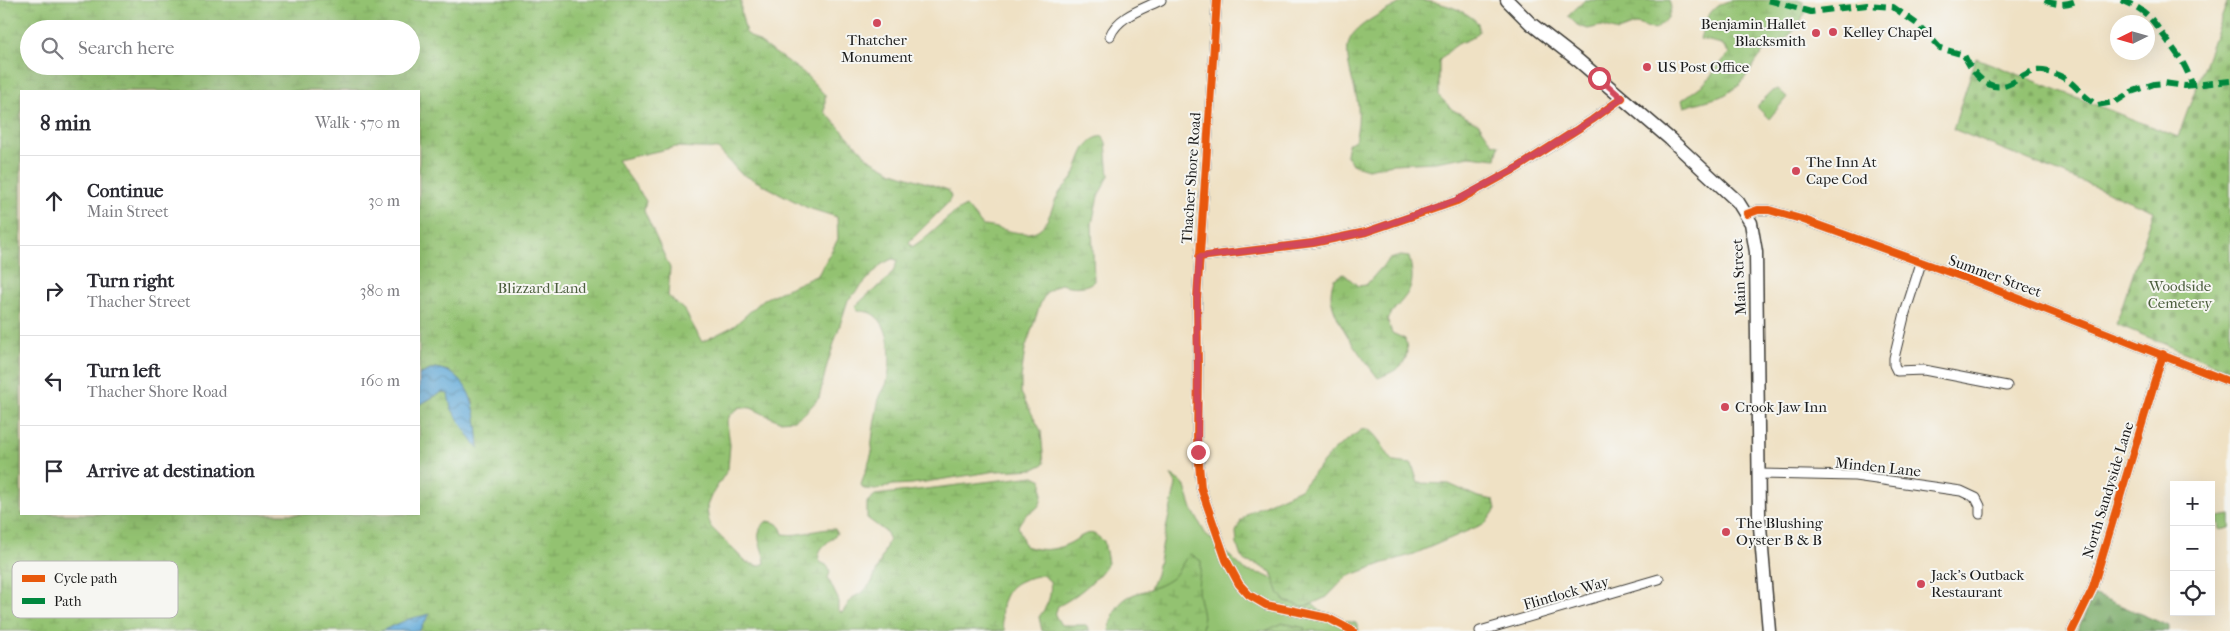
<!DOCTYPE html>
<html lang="en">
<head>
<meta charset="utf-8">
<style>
  :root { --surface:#fff; --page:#f2f2f3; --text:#2b2b33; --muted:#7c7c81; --line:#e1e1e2 }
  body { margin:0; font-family:"IM FELL French Canon",serif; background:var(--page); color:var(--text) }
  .controls { position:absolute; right:15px; bottom:15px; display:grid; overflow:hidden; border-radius:0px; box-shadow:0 5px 20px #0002 }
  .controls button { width:45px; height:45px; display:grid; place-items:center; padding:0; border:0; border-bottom:1px solid var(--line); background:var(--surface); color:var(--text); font:25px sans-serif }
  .compass { position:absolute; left:2110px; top:15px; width:45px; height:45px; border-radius:50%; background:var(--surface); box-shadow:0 5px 20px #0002; rotate:265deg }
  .stop { position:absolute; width:15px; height:15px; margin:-11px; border:4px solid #d1495b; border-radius:50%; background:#fff }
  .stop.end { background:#d1495b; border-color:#fff; box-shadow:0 1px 5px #0008 }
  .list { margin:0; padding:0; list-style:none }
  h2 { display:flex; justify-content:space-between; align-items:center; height:65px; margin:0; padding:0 20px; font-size:21px }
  h2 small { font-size:16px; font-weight:400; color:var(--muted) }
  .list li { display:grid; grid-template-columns:32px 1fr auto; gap:15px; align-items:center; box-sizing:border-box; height:90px; padding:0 20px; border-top:1px solid var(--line) }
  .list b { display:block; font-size:19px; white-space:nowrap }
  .list p { margin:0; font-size:16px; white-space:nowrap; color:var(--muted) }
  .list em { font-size:16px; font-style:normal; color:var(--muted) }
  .icon { flex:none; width:28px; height:28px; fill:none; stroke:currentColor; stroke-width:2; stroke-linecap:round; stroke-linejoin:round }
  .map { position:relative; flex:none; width:2230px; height:631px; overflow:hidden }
  .search { position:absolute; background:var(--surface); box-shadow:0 5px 20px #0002; left:20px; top:20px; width:400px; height:55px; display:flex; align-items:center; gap:12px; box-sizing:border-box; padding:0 18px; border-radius:28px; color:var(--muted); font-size:19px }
  .panel { position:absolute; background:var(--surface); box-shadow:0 5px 20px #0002; left:20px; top:90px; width:400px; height:425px; border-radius:0px }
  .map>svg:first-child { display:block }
  .green { fill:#93c271; stroke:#586f46 }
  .forest { fill:url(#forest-firs); stroke:#496240 }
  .wetland { fill:url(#wetland-marsh); stroke:#586f46; fill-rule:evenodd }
  .cemetery { fill:url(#cemetery-stones); stroke:#586f46 }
  .water { fill:url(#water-waves); stroke:#3e627a }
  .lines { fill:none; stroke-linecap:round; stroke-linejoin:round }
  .minor-casing { stroke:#3c3a35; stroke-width:11 }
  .secondary-casing { stroke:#3c3a35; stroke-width:15 }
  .minor { stroke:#fff; stroke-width:9 }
  .secondary { stroke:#fff; stroke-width:12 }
  .quiet { stroke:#00873e; stroke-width:6; stroke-dasharray:12 6; stroke-linecap:butt }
  .cycleway-casing { stroke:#f6f6f2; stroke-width:11 }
  .cycleway { stroke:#e8590c; stroke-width:8 }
  .route { stroke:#d1495b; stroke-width:6 }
  .poi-dot { fill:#d1495b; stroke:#f6f6f2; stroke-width:2 }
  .labels { text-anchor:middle; stroke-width:4; stroke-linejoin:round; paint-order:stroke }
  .poi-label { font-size:15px; fill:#1c1c1c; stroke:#f6f6f2; text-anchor:start }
  .street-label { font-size:15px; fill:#1c1c1c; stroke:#f6f6f2 }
  .park-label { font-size:15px; fill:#4c5e3e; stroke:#f6f6f2 }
  .key { fill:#f6f6f2; stroke:#b5b5b2; stroke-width:1 }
  .key-label { font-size:14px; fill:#1c1c1c }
</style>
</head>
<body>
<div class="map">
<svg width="2230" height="631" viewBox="0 0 2230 631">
  <defs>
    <pattern id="forest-firs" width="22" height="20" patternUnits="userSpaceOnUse" patternTransform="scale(1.25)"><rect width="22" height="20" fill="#76a863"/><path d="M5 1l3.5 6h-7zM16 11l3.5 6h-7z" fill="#608851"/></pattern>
    <pattern id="wetland-marsh" width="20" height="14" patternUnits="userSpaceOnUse" patternTransform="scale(1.25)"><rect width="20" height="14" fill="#93c271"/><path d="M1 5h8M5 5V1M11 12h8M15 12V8" fill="none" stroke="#7ea661"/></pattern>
    <pattern id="cemetery-stones" width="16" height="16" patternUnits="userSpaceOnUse" patternTransform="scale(1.25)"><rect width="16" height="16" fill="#93c271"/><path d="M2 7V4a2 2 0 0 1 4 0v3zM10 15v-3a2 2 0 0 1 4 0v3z" fill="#7ea661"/></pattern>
    <pattern id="water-waves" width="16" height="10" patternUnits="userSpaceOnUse" patternTransform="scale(1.25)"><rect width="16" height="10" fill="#60a9d8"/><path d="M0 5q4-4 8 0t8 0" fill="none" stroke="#4e89ae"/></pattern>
  </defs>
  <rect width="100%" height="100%" fill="#f6f6f2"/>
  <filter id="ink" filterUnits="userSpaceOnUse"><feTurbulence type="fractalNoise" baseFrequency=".02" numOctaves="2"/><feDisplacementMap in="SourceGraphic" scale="10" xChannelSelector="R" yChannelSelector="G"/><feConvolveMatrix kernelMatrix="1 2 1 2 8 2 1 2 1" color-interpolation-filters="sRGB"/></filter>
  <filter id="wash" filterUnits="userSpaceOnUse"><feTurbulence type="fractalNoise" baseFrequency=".0096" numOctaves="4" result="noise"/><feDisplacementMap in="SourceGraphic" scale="20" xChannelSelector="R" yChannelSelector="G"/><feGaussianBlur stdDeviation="1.12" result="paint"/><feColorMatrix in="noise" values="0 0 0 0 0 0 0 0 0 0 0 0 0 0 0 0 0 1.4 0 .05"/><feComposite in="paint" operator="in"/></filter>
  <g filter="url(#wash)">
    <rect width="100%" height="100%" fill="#efe1c4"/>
    <path class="green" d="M1778,89l9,8 -18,22 -11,-11v-3l14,-14z
      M1171,475l13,9 8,25 13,24 41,38 16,3 36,17 29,26 29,6 3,8h-226l23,-57 20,-90z
      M2230,515v13l-10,2 -2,-13z"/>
    <path class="forest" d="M2096,595l73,31v5h-92l16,-35z"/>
    <path class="wetland" d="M0,0h741v12l5,21 58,40 21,22v17l44,47 24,13 55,18 3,7 -3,6 -39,39 3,5c18,-11 37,-34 54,-41l17,20c13,0 34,9 46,7 21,-3 21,-26 31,-41 4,-6 9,-9 13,-15 8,-16 9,-38 30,-41l3,7 3,33 -11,20 -6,28 2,57c-9,8 -23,6 -34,3l-13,8 -6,10 -16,47 -4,29v15l20,38 3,33 -10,5 -37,2 -85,13 -19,1 -17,5 -12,-1 -3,-4c3,-11 8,-21 11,-33 1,-3 -1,-7 0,-11 1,-12 4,-26 6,-38 1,-8 7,-14 9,-21 6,-23 5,-73 -29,-71l-3,-3c11,-17 39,-25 42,-48l-5,-1 -10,5 -34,36 -21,65 -8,33 -14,15 -11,7 -15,1 -28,-13 -11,-1 -10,8 -3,7 3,23 -2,24 -17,27 -4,10 1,11 3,10 35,35 13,4 6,-3c-1,-16 -15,-29 2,-42 9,1 13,3 16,13 17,3 35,-6 52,-5l2,4c-7,10 -22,14 -17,29l8,4 2,6 -2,6 10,21v11l4,3 10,-15 11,-6 9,-10 17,-43 -2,-6 -20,-15v-16l8,-7 159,-19 8,4c0,7 1,17 -2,24 -4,8 -14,6 -22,22l7,20c15,5 28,5 43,-2 8,-3 16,-13 26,-10 3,1 7,6 10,7l4,22c-9,15 -34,36 -50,43l-3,9 6,10h25l4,6h-48l-3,-14c9,-12 13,-21 11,-36l-8,-6c-8,2 -16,3 -23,7 -18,9 -21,33 -14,49h-586l10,-17 -48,17h-381zM29,29h382v37h-382zM21,91h398v284l16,-7 14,3 24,30 6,44 -27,-41 -4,-10 -6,-2 -23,13v109h-398zM676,147l42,2 22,24 68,35 29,9 1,22 -20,36 -54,24 -30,27 -32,16 -17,-31 -17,-15 2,-28 -26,-57 2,-10c-10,-15 -19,-27 -29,-41z
      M1406,0c24,0 54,5 72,23l1,9c-7,7 -13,8 -21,12 -8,5 -13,11 -19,17v35l14,14 26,14 13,19 7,2 -3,14 -26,-3 -35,6 -42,2 -25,5 -16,-5 -6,-10 2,-10 7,-4c3,-11 4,-22 3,-34 -2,-19 -17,-52 -7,-69 9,-15 39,-28 55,-37z
      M1585,0h84c6,14 -4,22 -14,30l-18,-6 -19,7 -17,-5 -13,3 -11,-4 -9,-9z
      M1734,0h63l6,2 3,10 -11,18 -15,14 -17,8 -23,33 -17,11 -39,11 -2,-7 23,-17 24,-30 -7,-9 -22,-5c6,-21 10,-35 34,-39z
      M1401,256l8,1c9,35 -3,36 -22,62l5,14 13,6c7,25 -7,31 -27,39 -15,-20 -46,-58 -47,-83 0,-5 1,-11 3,-16l10,-5 14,12 8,-1 23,-26z
      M1368,429c13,10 16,22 26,33l18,2 6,19 31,1 29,13 16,3 2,9 -10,14 -72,31 -30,9 -38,14 -19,20 -18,8 -8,1 -16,-5 -6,-7 -8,-22 -15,-8 -9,-2 -6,-5 -4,-12 -1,-13 5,-11 8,-9 51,-23 33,-38 28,-21z
      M1190,554l11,7c1,10 -3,17 -3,27 0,15 9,29 3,43h-92c9,-47 33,-32 62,-52 9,-7 11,-18 19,-25z
      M1283,623l22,5 -1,3h-39z"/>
    <path class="cemetery" d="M2228,0h2v371l-114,-47 38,-113 -201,-82 23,-71 202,79z"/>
    <path class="water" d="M435,368c39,5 42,49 44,80l-4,-3 -24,-37 -3,-14 -6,-2 -23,13v-30z
      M430,614l-11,17h-38l28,-12z"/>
  </g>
  <g filter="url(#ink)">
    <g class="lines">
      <defs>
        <path id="minor" d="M1217,0l-20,299 1,67 -1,72 4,50 25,72 13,24 10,11 17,10 62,13 25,13
          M1110,36c8,-20 33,-27 51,-36
          M1747,214l11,-4h11l32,9 170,61 259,102
          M1199,257l114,-14 53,-11 91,-31 60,-33 75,-48 30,-22
          M1921,263l-16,50 -11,45v7l3,6 27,-1 83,16
          M1758,474l97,2 106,15 15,7 4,8v8
          M1480,631l179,-52
          M2072,631l20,-41 71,-236"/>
        <path id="secondary" d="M1507,0l23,23 49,38 91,78 68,63 13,21 5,29 3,263 10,116"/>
      </defs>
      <use href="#minor" class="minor-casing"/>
      <use href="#secondary" class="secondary-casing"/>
      <use href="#minor" class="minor"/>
      <use href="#secondary" class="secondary"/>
      <path class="quiet" d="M1768,0l43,12 56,-7 26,2 24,17 23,24 24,7c8,17 22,37 43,30 14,-5 19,-16 36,-14 31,5 31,20 54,34l18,-3 16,-10 23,-8 10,-1 21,3 45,-5
        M2045,0c11,6 22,5 33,0
        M2121,0c28,11 29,18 46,40 13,18 18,23 25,44"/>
      <defs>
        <path id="cycleway" d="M1217,0l-20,299 1,67 -1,72 4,50 25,72 13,24 10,11 17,10 62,13 25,13
          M1747,214l11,-4h11l32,9 170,61 259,102
          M1199,257l114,-14 53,-11 91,-31 60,-33 75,-48 30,-22
          M2072,631l20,-41 71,-236"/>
      </defs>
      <use href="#cycleway" class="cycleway-casing"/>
      <use href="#cycleway" class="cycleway"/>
    </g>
  </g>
  <g class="lines" filter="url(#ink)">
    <path class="route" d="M1198,452l-1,-153 2,-42 114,-14 53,-11 91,-32 60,-32 75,-48 30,-22 -23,-20"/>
  </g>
  <g class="poi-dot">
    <circle cx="877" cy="23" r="5"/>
    <circle cx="1833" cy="32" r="5"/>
    <circle cx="1816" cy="33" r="5"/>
    <circle cx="1647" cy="67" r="5"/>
    <circle cx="1796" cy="171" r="5"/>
    <circle cx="1725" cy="407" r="5"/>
    <circle cx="1726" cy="532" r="5"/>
    <circle cx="1921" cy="584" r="5"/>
  </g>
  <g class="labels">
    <g class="poi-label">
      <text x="1806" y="29" text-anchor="end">Benjamin Hallet<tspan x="1806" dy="17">Blacksmith</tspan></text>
      <text x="1843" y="37">Kelley Chapel</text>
      <text x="877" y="45" text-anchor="middle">Thatcher<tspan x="877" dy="17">Monument</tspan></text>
      <text x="1657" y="72">US Post Office</text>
      <text x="1806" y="167">The Inn At<tspan x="1806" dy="17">Cape Cod</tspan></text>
      <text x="1735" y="412">Crook Jaw Inn</text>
      <text x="1736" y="528">The Blushing<tspan x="1736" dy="17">Oyster B &amp; B</tspan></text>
      <text x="1931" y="580">Jack's Outback<tspan x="1931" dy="17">Restaurant</tspan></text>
    </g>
    <g class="street-label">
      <text transform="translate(1191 178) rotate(-86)" y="5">Thacher Shore Road</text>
      <text transform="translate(1995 276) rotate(20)" y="5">Summer Street</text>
      <text transform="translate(1739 277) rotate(-93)" y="5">Main Street</text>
      <text transform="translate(1878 467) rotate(6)" y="5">Minden Lane</text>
      <text transform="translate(2108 490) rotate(-73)" y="5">North Sandyside Lane</text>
      <text transform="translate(1566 593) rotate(-16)" y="5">Flintlock Way</text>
    </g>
    <g class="park-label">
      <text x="2180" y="291">Woodside<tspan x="2180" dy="17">Cemetery</tspan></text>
      <text x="542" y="293">Blizzard Land</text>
    </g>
  </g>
  <rect x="12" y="561" width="166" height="57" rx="8" class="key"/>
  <rect x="22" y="575" width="23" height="7" fill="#e8590c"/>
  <rect x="22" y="598" width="23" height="6" fill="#00873e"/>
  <g class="key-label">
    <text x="54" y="583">Cycle path</text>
    <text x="54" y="606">Path</text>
  </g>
</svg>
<div class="controls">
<button>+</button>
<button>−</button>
<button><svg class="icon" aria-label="locate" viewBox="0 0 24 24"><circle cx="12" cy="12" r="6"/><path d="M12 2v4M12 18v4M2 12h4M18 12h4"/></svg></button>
</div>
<svg class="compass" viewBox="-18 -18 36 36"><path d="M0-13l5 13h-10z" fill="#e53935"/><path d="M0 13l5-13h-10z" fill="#7c7c81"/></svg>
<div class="stop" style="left:1599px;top:78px"></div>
<div class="stop end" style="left:1198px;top:452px"></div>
<div class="search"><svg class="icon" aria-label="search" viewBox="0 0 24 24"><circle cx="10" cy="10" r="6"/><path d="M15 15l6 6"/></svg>Search here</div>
<section class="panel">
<h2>8 min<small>Walk · 570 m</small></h2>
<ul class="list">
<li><svg class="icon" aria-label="ahead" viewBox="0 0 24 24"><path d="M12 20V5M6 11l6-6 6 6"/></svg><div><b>Continue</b><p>Main Street</p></div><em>30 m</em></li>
<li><svg class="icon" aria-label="right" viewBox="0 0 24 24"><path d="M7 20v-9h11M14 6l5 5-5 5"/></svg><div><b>Turn right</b><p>Thacher Street</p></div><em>380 m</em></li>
<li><svg class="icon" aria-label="left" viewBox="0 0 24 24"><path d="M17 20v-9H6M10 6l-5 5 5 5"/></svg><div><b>Turn left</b><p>Thacher Shore Road</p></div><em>160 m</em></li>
<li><svg class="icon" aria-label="arrive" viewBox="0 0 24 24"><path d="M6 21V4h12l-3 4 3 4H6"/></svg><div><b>Arrive at destination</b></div></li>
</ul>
</section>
</div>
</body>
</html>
